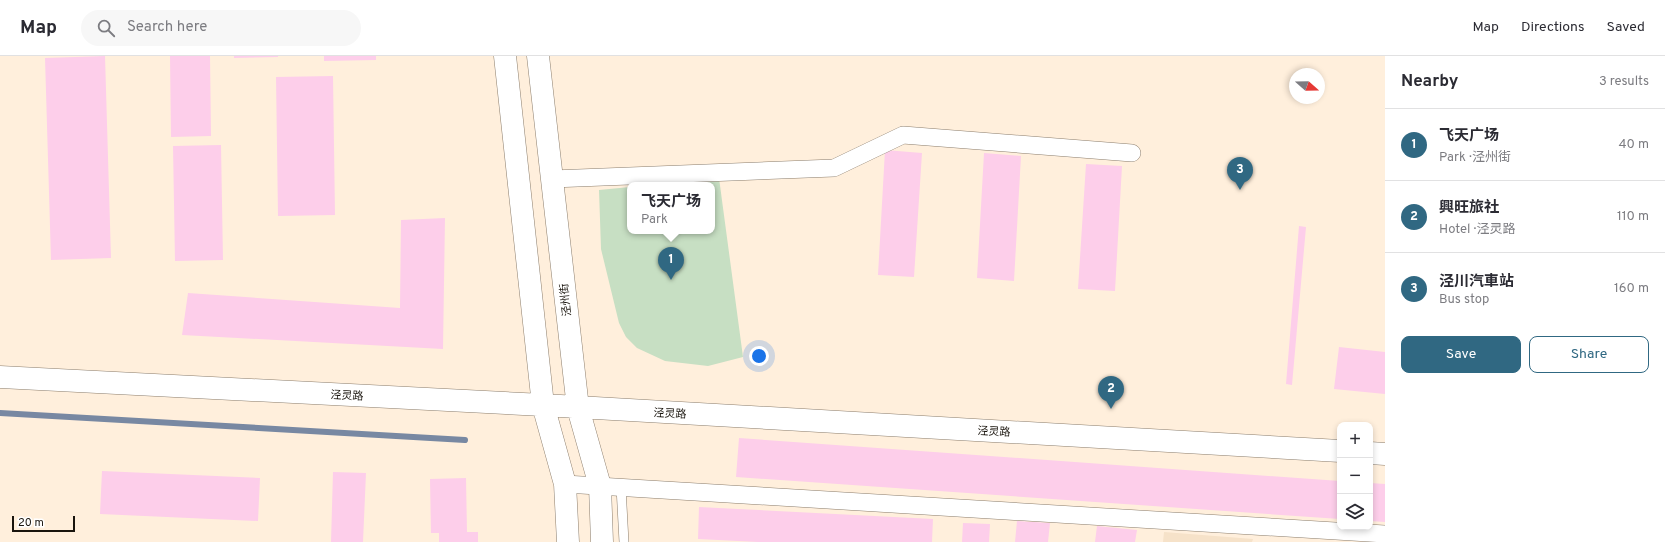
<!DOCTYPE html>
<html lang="en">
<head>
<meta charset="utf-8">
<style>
  :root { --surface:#fff; --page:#f7f7f7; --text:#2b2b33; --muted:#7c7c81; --line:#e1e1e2; --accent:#306882 }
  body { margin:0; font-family:Overpass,"Noto Sans SC",sans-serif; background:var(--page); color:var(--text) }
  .controls { position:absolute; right:12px; bottom:12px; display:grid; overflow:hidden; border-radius:8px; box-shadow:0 2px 6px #0003 }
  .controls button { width:36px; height:36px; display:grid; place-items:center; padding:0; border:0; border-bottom:1px solid var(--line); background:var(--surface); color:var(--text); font:20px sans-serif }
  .compass { position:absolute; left:1289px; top:12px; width:36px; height:36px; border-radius:50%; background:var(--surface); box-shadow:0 2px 6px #0003; rotate:110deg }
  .scale { position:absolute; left:12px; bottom:10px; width:63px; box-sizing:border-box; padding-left:4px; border:2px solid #19140d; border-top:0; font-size:11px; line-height:14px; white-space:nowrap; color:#19140d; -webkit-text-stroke:3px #fff; paint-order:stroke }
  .you { position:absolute; left:759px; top:300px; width:14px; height:14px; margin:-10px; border:3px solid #fff; border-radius:50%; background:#1a73e8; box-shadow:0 0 0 6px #1a73e833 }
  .badge { display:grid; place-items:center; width:26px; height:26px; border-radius:50%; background:var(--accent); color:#fff; font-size:13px; font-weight:700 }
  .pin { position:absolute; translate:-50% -33px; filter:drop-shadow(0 1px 2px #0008) }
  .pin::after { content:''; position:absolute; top:21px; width:14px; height:12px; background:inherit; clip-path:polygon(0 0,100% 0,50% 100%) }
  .popup { position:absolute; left:627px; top:126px; width:88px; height:52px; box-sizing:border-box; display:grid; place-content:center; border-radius:8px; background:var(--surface); filter:drop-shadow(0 1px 3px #0005); font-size:13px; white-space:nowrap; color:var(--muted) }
  .popup b { font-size:15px; color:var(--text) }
  .popup::after { content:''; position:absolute; left:50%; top:100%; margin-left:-8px; border:8px solid transparent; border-top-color:var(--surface) }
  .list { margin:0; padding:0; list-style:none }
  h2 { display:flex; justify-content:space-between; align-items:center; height:52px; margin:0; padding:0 16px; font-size:17px }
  h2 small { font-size:13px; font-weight:400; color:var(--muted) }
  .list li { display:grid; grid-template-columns:26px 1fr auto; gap:12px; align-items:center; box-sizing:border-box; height:72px; padding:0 16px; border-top:1px solid var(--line) }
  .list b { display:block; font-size:15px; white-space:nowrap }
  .list p { margin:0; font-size:13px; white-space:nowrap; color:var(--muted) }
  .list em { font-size:13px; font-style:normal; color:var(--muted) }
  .actions { display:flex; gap:8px; padding:12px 16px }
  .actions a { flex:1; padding:9px 0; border:1px solid var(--accent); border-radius:8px; text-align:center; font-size:14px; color:var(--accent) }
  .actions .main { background:var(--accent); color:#fff }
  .icon { flex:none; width:22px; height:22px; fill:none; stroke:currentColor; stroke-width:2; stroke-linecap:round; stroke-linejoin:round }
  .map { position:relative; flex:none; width:1385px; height:486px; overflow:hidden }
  header { display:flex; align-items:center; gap:24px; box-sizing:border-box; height:56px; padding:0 20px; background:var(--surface); border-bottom:1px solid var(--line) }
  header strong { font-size:19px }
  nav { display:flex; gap:22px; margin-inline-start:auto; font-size:14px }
  .search { width:280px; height:36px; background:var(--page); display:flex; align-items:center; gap:10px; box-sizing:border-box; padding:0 14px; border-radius:22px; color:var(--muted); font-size:15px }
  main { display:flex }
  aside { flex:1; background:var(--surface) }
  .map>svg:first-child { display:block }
  .built { fill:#f6e2c9 }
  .park { fill:#c7dfc3 }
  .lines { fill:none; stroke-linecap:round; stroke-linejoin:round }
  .stream { stroke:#7888a2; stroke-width:6 }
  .building { fill:#fdceea }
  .lane-casing { stroke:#8c7e6d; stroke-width:10 }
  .street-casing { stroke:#8c7e6d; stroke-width:18 }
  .secondary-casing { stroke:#8c7e6d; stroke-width:23 }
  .lane { stroke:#fff; stroke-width:9 }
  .street { stroke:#fff; stroke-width:17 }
  .secondary { stroke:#fff; stroke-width:22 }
  .labels { text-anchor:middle; stroke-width:3; stroke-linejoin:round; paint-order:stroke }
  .street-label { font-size:11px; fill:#19140d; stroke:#fff }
</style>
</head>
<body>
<header>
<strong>Map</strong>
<div class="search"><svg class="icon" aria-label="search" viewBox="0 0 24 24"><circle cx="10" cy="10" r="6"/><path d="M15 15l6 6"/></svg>Search here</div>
<nav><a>Map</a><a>Directions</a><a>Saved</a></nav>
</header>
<main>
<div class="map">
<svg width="1385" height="486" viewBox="0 0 1385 486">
  <rect width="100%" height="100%" fill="#ffefdc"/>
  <path class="built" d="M1164,476l89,7 -1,3h-89z"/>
  <path class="park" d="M719,122l24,179 -35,9 -43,-5 -28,-13 -11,-11 -7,-14 -18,-74 -2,-59 31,-3v44h82v-46h-66z"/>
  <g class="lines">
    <path class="stream" d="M0,357l465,27"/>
  </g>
  <path class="building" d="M105,0l6,202 -60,2 -6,-202z
    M170,0h40l1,80 -40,1z
    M234,0h44v1l-44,1z
    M324,0h52v4l-52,1z
    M333,20l2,139 -57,1 -2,-139z
    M221,89l2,115 -48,1 -2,-115z
    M885,94l37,3 -8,124 -36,-2z
    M984,97l37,3 -7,125 -37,-3z
    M1086,108l36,2 -7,125 -37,-2z
    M445,162l-2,131 -261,-14 6,-42 212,15 1,-88z
    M1299,170l7,1 -14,158 -6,-1z
    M1339,291l46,5v42l-51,-5z
    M739,382l601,43v38l-604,-42z
    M102,415l158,7 -2,43 -158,-7z
    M333,416l33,1 -3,69h-32z
    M466,422l1,54h11v10h-39v-9h-8l-1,-54z
    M1370,427l15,1v38l-15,-1z
    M699,451l234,12 -1,23h-174l-60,-3z
    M1017,465l33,2 -2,19h-33z
    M963,467l27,1 -1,18h-27z
    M1097,470l40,4 -2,12h-40z"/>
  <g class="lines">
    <defs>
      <path id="lane" d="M621,431l3,55"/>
      <path id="street" d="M552,123l282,-11 69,-33 229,18
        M565,428l820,50"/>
      <path id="secondary" d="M505,0l38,349 22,79 3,58
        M538,0l40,352 22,78 2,56
        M0,321l543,28 797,46
        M1370,397l15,1"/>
    </defs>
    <use href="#lane" class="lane-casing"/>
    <use href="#street" class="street-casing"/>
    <use href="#secondary" class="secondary-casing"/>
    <use href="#lane" class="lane"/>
    <use href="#street" class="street"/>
    <use href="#secondary" class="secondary"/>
  </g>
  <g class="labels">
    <g class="street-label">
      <text transform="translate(565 244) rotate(-96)" y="4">泾州街</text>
      <text transform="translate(347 339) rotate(3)" y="4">泾灵路</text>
      <text transform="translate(670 357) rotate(3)" y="4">泾灵路</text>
      <text transform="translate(994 375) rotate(3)" y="4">泾灵路</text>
    </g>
  </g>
</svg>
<div class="controls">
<button>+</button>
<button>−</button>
<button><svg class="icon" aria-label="layers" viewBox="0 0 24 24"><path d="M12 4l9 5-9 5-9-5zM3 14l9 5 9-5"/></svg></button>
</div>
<svg class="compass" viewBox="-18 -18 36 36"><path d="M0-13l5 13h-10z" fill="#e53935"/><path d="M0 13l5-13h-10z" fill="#7c7c81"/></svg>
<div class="scale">20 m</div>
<div class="you"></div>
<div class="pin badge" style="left:671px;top:224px">1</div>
<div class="popup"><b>飞天广场</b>Park</div>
<div class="pin badge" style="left:1111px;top:353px">2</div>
<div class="pin badge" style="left:1240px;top:134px">3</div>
</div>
<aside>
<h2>Nearby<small>3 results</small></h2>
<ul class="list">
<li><span class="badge">1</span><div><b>飞天广场</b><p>Park · 泾州街</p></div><em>40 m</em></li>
<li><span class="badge">2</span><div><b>興旺旅社</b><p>Hotel · 泾灵路</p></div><em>110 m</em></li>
<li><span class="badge">3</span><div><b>泾川汽車站</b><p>Bus stop</p></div><em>160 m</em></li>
</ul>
<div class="actions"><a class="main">Save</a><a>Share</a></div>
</aside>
</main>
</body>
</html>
